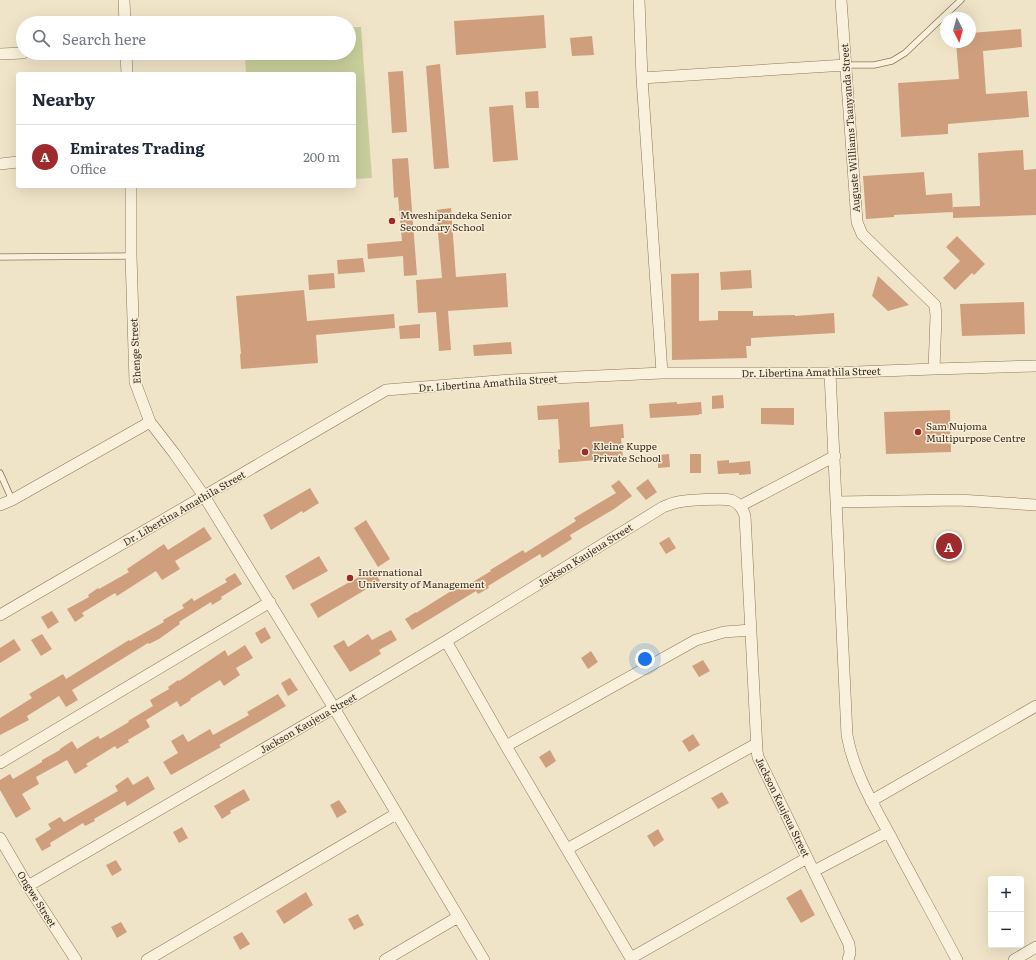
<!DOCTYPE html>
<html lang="en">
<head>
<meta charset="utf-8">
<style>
  :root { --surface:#fff; --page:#f6f6f7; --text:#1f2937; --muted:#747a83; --line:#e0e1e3; --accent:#9e2a2b }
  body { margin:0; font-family:Literata,serif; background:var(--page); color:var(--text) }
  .controls { position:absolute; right:12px; bottom:12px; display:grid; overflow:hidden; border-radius:4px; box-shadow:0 4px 16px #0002 }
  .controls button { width:36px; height:36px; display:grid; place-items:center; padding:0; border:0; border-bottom:1px solid var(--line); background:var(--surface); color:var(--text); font:20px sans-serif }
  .compass { position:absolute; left:940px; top:12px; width:36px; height:36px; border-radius:50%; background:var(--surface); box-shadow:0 4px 16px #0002; rotate:174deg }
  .you { position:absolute; left:645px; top:659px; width:14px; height:14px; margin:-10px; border:3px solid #fff; border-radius:50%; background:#1a73e8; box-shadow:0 0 0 6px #1a73e833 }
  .badge { display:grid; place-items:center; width:26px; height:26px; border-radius:50%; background:var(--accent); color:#fff; font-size:13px; font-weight:700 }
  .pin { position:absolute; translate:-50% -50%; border:2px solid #fff; box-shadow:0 1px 4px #0006 }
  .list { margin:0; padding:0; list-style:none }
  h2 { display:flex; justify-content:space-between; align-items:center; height:52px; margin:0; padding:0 16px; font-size:17px }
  h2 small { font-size:13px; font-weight:400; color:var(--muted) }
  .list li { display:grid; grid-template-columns:26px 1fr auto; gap:12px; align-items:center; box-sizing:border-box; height:64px; padding:0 16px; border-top:1px solid var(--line) }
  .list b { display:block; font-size:15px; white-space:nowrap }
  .list p { margin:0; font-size:13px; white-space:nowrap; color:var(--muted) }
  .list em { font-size:13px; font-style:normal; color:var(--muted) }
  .icon { flex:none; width:22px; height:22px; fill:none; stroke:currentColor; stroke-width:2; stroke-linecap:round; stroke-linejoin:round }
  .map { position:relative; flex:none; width:1036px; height:960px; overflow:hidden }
  .search { position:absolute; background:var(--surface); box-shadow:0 4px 16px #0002; left:16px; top:16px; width:340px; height:44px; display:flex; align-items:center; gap:10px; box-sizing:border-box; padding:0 14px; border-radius:22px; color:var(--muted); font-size:15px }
  .panel { position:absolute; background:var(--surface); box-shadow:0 4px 16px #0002; left:16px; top:72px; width:340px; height:116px; border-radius:4px }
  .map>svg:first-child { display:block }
  .green { fill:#c9cf9b }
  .building { fill:#cf9f7d }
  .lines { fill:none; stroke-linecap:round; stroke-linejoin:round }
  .service-casing { stroke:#8d765c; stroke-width:7 }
  .minor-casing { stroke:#8d765c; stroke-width:12 }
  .service { stroke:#faf1dc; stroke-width:5.5 }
  .minor { stroke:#faf1dc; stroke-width:11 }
  .poi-dot { fill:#9e2a2b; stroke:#f7eed8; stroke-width:1.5 }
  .labels { text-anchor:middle; stroke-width:3; stroke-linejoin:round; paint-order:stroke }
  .street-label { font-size:10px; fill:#3d2e20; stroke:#f7eed8 }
  .poi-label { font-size:10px; fill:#3d2e20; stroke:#f7eed8; text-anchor:start }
</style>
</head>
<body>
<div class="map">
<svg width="1036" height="960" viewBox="0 0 1036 960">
  <rect width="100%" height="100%" fill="#f0e4c8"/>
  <path class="green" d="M349,27h12l11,151 -18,1v-105h-108l-1,-21h104z"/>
  <path class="building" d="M544,15l2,33 -90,7 -2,-34z
    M1021,29l1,18 -39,4 3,43 41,-3 2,26 -81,7v10l-47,3 -3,-54 61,-4 -3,-37h14v-9z
    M592,36l2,19 -22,1 -2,-18z
    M440,64l9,104 -15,1 -8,-103z
    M403,71l4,61 -15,1 -4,-61z
    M538,91l1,17h-13l-1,-16z
    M513,105l5,55 -25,2 -4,-55z
    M1023,150l1,20 12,-1v46l-83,3v-11l27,-1 -2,-53z
    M408,158l9,117 -13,1 -1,-20 -35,3 -1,-15 35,-3 -4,-44 -4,1 -2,-39z
    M924,172l2,23 26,-2 1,19 -59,3v2l-28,2 -3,-43z
    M451,208l5,69 50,-4 2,34 -60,4 3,39 -12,1 -3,-39 -18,1 -2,-33 26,-2 -6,-68z
    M957,236l28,28 -11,11 -2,-2 -17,17 -12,-12 17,-17 -14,-14z
    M363,258l2,14 -27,2 -1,-14z
    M751,270l1,18 -31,2 -1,-18z
    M334,273l1,15 -26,2 -1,-15z
    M699,273v48l19,-1v-9h35v5l42,-1v1l39,-3 1,20 -84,5v8h-5l1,12 -75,2 -1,-86z
    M878,276l31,29 -21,6 -16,-15z
    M304,290l3,31 87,-7 1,14 -79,7 2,28 -77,6 -1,-15h1l-5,-58z
    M1024,302l1,32 -63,2 -2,-32z
    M420,324v14l-20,1 -1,-13z
    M511,342l1,12 -38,2 -1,-11z
    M723,395l1,13 -12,1v-13z
    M589,402l1,25 33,-3 1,14h-3l2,20 -64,5 -1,-13 2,-1 -2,-30 -20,1 -1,-14z
    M677,402v2l24,-2 1,12h-3v1l-49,3 -1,-14z
    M761,408h33v17l-33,-1z
    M950,410l1,42 -65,2 -2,-42z
    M669,454l1,13 -12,1v-13z
    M690,454h11v19h-11z
    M729,460v3l21,-2 1,13 -12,1v-2l-21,1 -1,-13z
    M648,479l9,13 -11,8 -10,-12z
    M619,480l13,16 -18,13 -44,26 2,4 -30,19 -2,-4 -52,32 1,2 -11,6 -2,-3 -64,39 -7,-11 11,-7v1l43,-27 2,3 30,-18 -1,-1 33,-20 2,3 51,-32 -2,-3 42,-25 -5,-7z
    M310,488l9,15 -16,10 -1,-2 -31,19 -8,-15z
    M366,520l24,39 -12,8 -24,-39z
    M204,527l8,12 -37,22 5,8 -18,11 -6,-9 -39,25 -2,-3 -33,20 2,3 -9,6 -8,-13 22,-12 -1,-2 10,-7 1,1 30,-17 -2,-3 37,-25 4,6z
    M669,537l7,11 -10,6 -7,-11z
    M319,556l9,15 -35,19 -8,-14z
    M373,569l7,12 -62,37 -8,-14z
    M235,573l7,11 -21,13 1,2 -10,6 -1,-3 -32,20 1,2 -21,15 -10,5 -1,-1 -76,47 6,10 -12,7 -7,-11 -32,20 2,4 -29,15v-17l32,-20 -3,-4 34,-20 3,5 63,-39 1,1 34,-19 -1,-2 21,-12 -2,-3 10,-7 2,3 33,-19 -2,-3z
    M52,611l7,11 -11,7 -7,-12z
    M265,627l6,11 -10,6 -6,-11z
    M391,630l6,10 -18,10 2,4 -31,18 -17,-26 11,-6 4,7 20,-13 4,6z
    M42,634l10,15 -11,7 -10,-16z
    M14,639l7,11 -21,13v-15z
    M245,645l8,13 -17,10 4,7 -16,11 -4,-6 -30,19 1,1 -11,7 -3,-6 -31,19 4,7 -22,13 1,2 -12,7 -2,-3 -29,18 2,2 -13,8 -8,-14 -31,17 3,7 -17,10 9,15 -15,9 -16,-28v-10l10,-6 3,5 29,-17v-2l18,-10v-1l12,-8 5,8 21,-13 2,3 29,-17 -1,-1 25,-15 -3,-6 19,-11 -1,-2 10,-7 1,1 46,-31 3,6z
    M591,651l7,11 -10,7 -7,-11z
    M703,660l7,11 -11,6 -7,-11z
    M290,678l8,12 -10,6 -7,-13z
    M278,694l8,12 -67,39 2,2 -50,28 -8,-13 15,-9 -7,-12 12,-7 5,8 22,-13 3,6 36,-20 -2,-3z
    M693,734l7,11 -11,7 -7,-11z
    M550,750l6,11 -10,7 -7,-11z
    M148,776l7,13 -28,17 -2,-5 -31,18 1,2 -10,5 -2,-3 -33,20 1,3 -9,5 -7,-12 16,-10 -3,-5 12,-7 4,5 54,-31 -3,-5 13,-9 5,8z
    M244,789l6,11 -20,11 1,2 -9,6 -8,-13z
    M722,792l7,11 -11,6 -7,-11z
    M339,800l8,12 -10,6 -7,-13z
    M182,827l6,11 -9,5 -6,-11z
    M658,829l6,11 -10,7 -7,-11z
    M116,860l6,10 -10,6 -6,-11z
    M801,889l14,26 -14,8 -15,-25z
    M306,892l7,13 -29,19 -8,-13z
    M358,914l6,11 -10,5 -6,-11z
    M121,922l6,10 -10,6 -6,-11z
    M242,932l8,12 -10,6 -7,-13z"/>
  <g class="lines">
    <defs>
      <path id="service" d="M846,65h28l18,-4 13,-8 56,-53
        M0,257l131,-1
        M0,473l12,27"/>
      <path id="minor" d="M124,0l1,23
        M639,0l3,78 20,295
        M841,0l16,222 5,12 5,5 68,66 1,11 -2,53
        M126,53l1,21
        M0,54l23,-1
        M642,78l204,-13
        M0,164l18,-2
        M131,186v70l4,126 15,40 24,31 30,43 130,212 150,252
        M830,373l17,362c7,39 28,72 46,106 21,40 43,79 64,119
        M837,502l122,-2 77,5
        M0,505l12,-5 138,-78
        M740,506l95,-50
        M0,615l386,-225 125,-10 151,-7h168l104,-4 102,-3
        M446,641l60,105 126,214
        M506,746l190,-106 28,-8 27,-2
        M0,763l270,-161
        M871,801l165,-95
        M0,838l28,48 48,74
        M567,849l189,-105
        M814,871l74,-39
        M28,886l306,-178 112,-67 217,-134c5,-2 10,-4 15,-5 10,-2 44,-4 53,-2 8,3 12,9 14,16l12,235 1,6 91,187 1,9 -2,7
        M631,958l176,-100
        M147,960l249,-146
        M385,960l73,-43
        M1014,960l22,-13"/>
    </defs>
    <use href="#service" class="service-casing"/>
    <use href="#minor" class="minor-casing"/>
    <use href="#service" class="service"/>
    <use href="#minor" class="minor"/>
  </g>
  <g class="poi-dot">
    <circle cx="392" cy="221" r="4"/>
    <circle cx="918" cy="432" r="4"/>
    <circle cx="585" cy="452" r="4"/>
    <circle cx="350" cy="578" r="4"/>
  </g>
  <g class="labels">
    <g class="street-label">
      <text transform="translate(850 128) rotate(-94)" y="4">Auguste Williams Taanyanda Street</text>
      <text transform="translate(135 351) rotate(-93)" y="4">Ehenge Street</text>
      <text transform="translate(811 372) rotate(-1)" y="4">Dr. Libertina Amathila Street</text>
      <text transform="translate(488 383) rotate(-4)" y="4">Dr. Libertina Amathila Street</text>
      <text transform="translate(184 508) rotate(-30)" y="4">Dr. Libertina Amathila Street</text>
      <text transform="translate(585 555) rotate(-32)" y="4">Jackson Kaujeua Street</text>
      <text transform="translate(308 723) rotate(-30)" y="4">Jackson Kaujeua Street</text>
      <text transform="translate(783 807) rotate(64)" y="4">Jackson Kaujeua Street</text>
      <text transform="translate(37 899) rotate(58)" y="4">Ongwe Street</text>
    </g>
    <g class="poi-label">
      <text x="400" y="219">Mweshipandeka Senior<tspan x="400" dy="12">Secondary School</tspan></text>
      <text x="926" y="430">Sam Nujoma<tspan x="926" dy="12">Multipurpose Centre</tspan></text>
      <text x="593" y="450">Kleine Kuppe<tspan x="593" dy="12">Private School</tspan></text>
      <text x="358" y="576">International<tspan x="358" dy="12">University of Management</tspan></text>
    </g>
  </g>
</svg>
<div class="controls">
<button>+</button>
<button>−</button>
</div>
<svg class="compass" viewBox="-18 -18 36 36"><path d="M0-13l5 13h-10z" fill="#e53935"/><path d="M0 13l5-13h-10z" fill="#747a83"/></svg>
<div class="you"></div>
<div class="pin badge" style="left:949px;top:546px">A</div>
<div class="search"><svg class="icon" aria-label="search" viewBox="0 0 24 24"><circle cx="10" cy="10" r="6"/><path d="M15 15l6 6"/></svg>Search here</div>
<section class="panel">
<h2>Nearby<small></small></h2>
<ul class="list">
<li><span class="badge">A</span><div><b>Emirates Trading</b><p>Office</p></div><em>200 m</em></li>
</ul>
</section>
</div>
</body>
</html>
